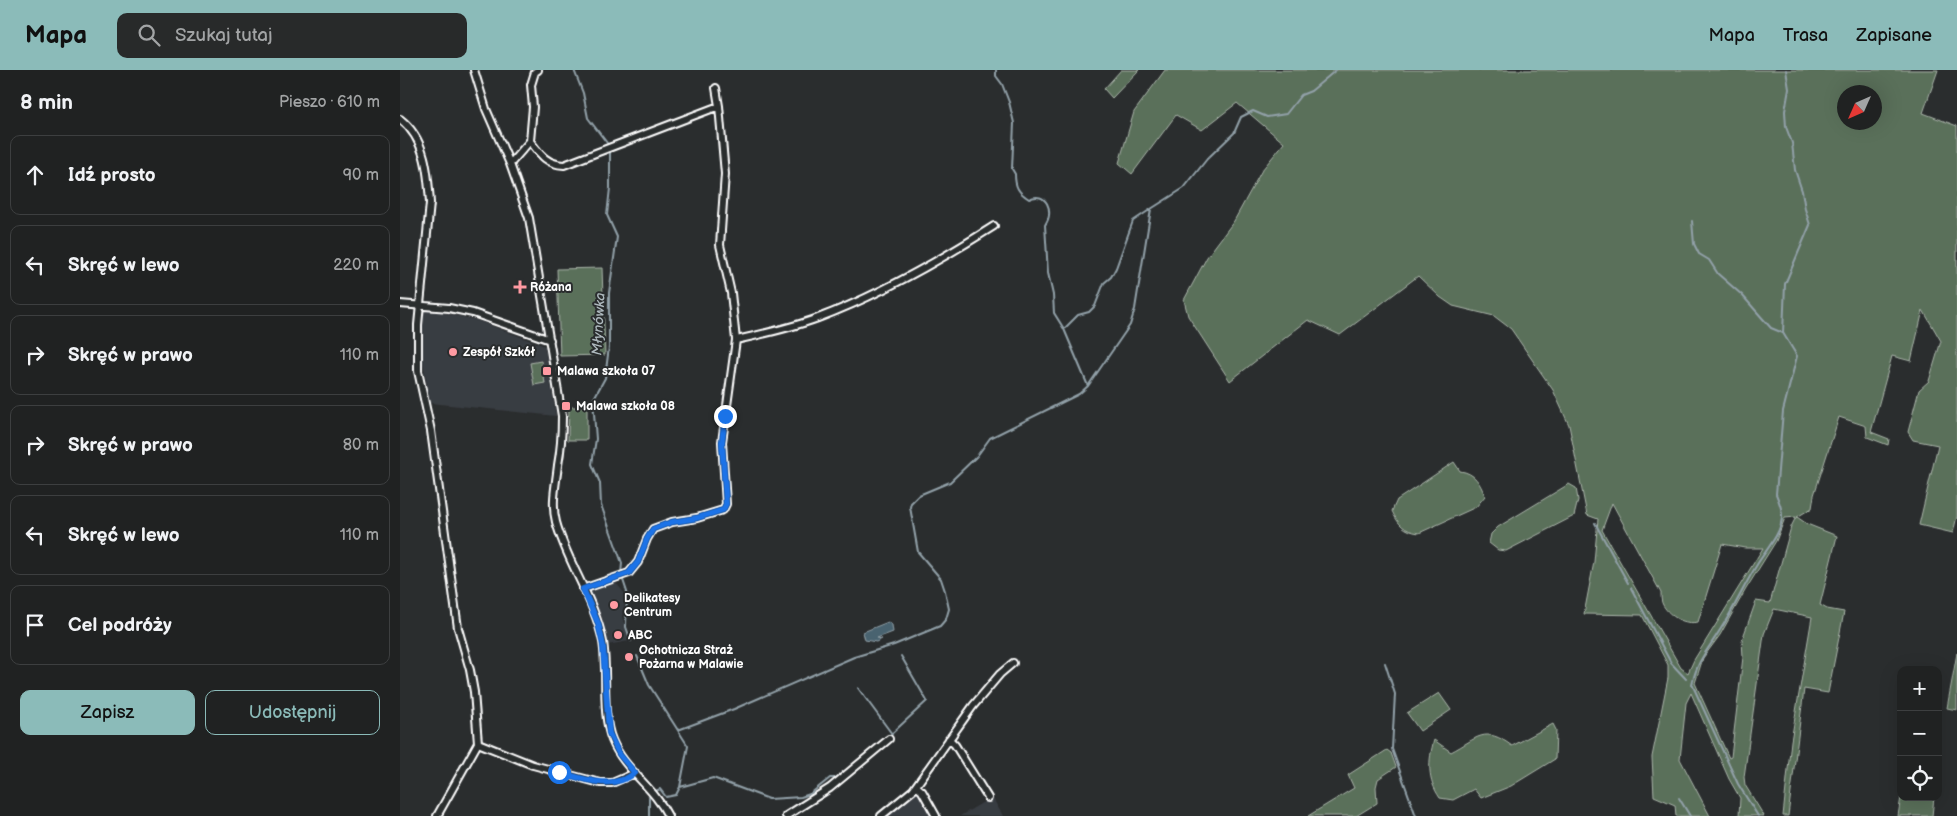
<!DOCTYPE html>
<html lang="pl">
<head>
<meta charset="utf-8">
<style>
  :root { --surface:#202222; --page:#282a2a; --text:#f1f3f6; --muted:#a2a4a5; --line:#3d3f40; --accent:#8bbbb9 }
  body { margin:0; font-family:"Balsamiq Sans",sans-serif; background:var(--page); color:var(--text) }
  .controls { position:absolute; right:15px; bottom:15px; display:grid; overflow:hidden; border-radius:10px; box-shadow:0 5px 20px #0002 }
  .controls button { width:45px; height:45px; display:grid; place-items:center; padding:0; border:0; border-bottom:1px solid var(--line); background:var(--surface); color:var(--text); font:25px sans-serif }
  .compass { position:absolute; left:1437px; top:15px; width:45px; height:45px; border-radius:50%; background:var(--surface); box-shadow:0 5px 20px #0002; rotate:225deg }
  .stop { position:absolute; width:15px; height:15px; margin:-11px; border:4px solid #1a73e8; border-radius:50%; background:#fff }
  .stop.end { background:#1a73e8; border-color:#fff; box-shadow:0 1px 5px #0008 }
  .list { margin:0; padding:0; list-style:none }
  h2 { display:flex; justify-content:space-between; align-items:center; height:65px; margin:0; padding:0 20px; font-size:21px }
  h2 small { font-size:16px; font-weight:400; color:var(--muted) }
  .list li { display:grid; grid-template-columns:32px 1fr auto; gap:15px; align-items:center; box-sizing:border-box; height:80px; margin:0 10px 10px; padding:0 10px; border:1px solid var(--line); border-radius:10px }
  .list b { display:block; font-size:19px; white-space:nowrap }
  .list em { font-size:16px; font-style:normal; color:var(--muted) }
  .actions { display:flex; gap:10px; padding:15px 20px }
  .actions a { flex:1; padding:11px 0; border:1px solid var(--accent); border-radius:10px; text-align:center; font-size:18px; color:var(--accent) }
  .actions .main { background:var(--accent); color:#111 }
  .icon { flex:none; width:28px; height:28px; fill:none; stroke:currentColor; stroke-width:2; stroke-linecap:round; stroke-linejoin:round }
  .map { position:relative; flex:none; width:1557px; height:746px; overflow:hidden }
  header { display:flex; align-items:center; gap:30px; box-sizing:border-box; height:70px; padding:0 25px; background:var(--accent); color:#111 }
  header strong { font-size:24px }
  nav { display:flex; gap:28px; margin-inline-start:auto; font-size:18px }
  .search { width:350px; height:45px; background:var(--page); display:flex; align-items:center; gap:12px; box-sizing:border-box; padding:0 18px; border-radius:10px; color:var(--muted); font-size:19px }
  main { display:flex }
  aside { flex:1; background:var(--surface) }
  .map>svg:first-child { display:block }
  .built { fill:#393c42 }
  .green { fill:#5a6f5a; stroke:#acb7ac; fill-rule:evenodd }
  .water { fill:#4a636f; stroke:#92a1a9 }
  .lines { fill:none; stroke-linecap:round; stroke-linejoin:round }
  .stream { stroke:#92a1a9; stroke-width:2 }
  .minor-casing { stroke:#fff; stroke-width:10 }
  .minor { stroke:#2a2d2e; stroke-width:6 }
  .route { stroke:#1a73e8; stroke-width:6 }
  .poi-dot { fill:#ff9aa2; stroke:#2a2d2e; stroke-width:2 }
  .labels { text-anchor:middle; stroke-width:4; stroke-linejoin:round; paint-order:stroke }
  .poi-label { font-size:12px; font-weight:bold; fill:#fff; stroke:#2a2d2e; text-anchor:start }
  .water-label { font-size:14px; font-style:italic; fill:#aeb9be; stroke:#2a2d2e }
</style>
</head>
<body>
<header>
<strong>Mapa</strong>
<div class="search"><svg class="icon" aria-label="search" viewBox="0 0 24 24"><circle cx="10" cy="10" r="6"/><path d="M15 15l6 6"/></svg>Szukaj tutaj</div>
<nav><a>Mapa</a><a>Trasa</a><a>Zapisane</a></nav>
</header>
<main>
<aside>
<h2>8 min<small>Pieszo · 610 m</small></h2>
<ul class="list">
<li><svg class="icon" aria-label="ahead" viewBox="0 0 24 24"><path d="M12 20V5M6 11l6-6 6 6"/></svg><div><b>Idź prosto</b></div><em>90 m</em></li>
<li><svg class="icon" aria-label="left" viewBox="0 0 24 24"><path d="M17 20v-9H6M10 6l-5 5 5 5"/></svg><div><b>Skręć w lewo</b></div><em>220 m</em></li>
<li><svg class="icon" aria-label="right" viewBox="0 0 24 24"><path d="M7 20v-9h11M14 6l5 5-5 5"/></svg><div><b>Skręć w prawo</b></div><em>110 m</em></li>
<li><svg class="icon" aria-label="right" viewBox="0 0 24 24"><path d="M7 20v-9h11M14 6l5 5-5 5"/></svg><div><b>Skręć w prawo</b></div><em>80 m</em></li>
<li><svg class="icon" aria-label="left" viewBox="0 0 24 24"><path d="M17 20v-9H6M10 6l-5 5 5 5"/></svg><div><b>Skręć w lewo</b></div><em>110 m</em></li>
<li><svg class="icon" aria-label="arrive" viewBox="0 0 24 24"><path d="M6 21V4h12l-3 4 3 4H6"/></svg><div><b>Cel podróży</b></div></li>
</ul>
<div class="actions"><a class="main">Zapisz</a><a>Udostępnij</a></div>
</aside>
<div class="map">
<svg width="1557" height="746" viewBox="0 0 1557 746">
  <rect width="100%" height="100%" fill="#2a2d2e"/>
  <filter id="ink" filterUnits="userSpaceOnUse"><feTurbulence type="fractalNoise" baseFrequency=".02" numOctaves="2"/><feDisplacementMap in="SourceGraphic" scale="10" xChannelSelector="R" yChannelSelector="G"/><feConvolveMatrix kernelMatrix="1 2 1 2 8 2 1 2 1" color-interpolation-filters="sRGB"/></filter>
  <g filter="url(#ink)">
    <path class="built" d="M28,239l48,11 69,26 11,70 -126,-13 -10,-58 2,-24 2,-11z
      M215,512l11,13 -4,22 8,24 -23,4 -3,-18 -15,-37z
      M521,715l18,31h-54l30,-22z
      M592,727l11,19h-43z"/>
    <path class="green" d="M721,0h18l-27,28 -8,-9z
      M765,0h773l-15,43 34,13v390l-4,17 -34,-8 19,-80 -25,-5 -5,-8 11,-42 10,-9 12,-40 -18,-31 -12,51 -19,-5 -21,76 18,7 -1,6 -21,-8 -1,-11 -27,-9 -25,78 -2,13 -15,9 10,7 30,12 -17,69 7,4 17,3 -16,81 -24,-4 -16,127h-5l8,-75 21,-124 -38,-8 -10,25 -20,143 1,8 19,31h-25l1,-18 -11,-19 -38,-86 -5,10 -6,56 30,57h-34l-1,-11 -21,-9 -2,-39 16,-79v-13l-26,-50 -58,-1 10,-52 4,-43 -11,-4 -18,-90 -16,-35 -42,-61 -17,-13 -41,-10 -13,-9 -22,-21 -78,59 -32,-15 -78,61 -42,-65 -4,-16 23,-43 27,-36 28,-51 22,-27 -47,-40 -35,27 -26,-15 -44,59 -13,-11 15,-51zM1444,22h30v30h-30zM1212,433l49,90c0,3 0,9 2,12 7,12 22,20 35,17l24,-78 23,4h18l-69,112 -6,13 -7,-5 -79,-138zM1396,447l-5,10 -21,76 -14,-2 -14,39 1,17 -12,100 -2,1 -34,-75 8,-25 17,-23 26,-46 30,-48 9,-23z
      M202,198l3,87 -45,1 -3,-87z
      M141,291l4,22 -11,2 -4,-22z
      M169,337h18v33h-19z
      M1054,392l6,9c15,2 20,12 25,25l-9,11 -57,26c-15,-2 -21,-9 -27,-22l5,-11z
      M1169,414l7,4 2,12 -4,16 -68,35 -8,-1 -9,-7 2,-9 7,-7z
      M1557,583v57l-10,-2z
      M1039,623l12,17 -31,21 -13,-18z
      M1153,654l3,6 -1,29 -44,27 -30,12 -7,-9 -21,11 -13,-2c-13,-19 -12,-37 -6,-58l17,12c27,-14 33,-27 61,-6z
      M987,680l4,3 5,14 -18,12 -2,8 1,16 -21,13h-48l46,-28 -6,-13z
      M1501,727h33l-2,19h-34z"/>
    <path class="water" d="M488,552l4,3 1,7 -16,6 5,1 -6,3 -11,-2 -2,-8z"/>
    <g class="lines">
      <path class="stream" d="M174,0l9,23 5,25 19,25
        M596,0v6l6,8 7,18 5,21 -2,46 3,5c0,13 3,18 14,25 17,-9 26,13 16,26l3,48 5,22 1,18 10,16
        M210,80v38l-3,27 10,22 -8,56v54l-4,31 -12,22 3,39 -4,25 8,19 1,22 21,58 -1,11 6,18 -1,35 5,14
        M1292,151l2,23 5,10 10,6 9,14 24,21 29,33 12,5
        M688,316l-24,-57 14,-14 11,-3 6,-6 9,-23 7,-6 5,-9 17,-47 18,-12
        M1195,453l33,60
        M1231,518l40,75 15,16
        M237,586l12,29 39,61 -8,41 -4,8 -10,2 -6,-8 -4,2
        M985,593l10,31 -3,55 24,67
        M458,618l34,46
        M278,660l56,-21 120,-52 40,-12 46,-19 6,-7 3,-10 -4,-18 -4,-12 -23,-27 -8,-45 1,-4 8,-8 31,-13 27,-26 13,-18 89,-44 9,-8 42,-61 5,-16 16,-100 33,-21 23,-29 27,-26 7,-16 12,-6 14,6 19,-3 15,-19 10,-4 25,-21
        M488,667l39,-36 -26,-45
        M280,717l33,-9 56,21 32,-2 9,-3 20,-16h5l9,-5
        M1279,728l11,18
        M249,746v-19
        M1358,746l-20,-32 -46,-100c6,-25 15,-33 28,-54 14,-21 24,-45 38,-67 8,-13 24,-30 24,-47 0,-8 -3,-15 -6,-22l7,-83 14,-55 -14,-23 2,-49 25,-59 -5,-16 -3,-18 -7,-21 -3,-27 -6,-16 -1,-16 4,-22 -3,-19"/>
      <defs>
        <path id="minor" d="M74,0l12,39 24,55 19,54 33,198c0,17 -1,33 -4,49 -2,19 -7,38 -2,57 11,41 39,78 47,120 5,30 -2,71 9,98 12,30 42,47 56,76
          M0,49c26,20 28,54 30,84l-12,122v46l13,60 27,197 12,42 4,22 4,51 -41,73
          M130,71l3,-34 -2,-22 4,-13 3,-2
          M110,94l20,-23c10,13 16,23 34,24l155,-59
          M0,234l49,4 24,5 77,27
          M336,270c27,-6 55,-12 82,-22 62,-23 121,-57 176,-92
          M183,519l46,-16 9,-11 9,-23 6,-10 19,-7 25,-4 26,-8 3,-6 -4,-62 14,-102 -5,-47 -11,-48 5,-71 -6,-68 -3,-18
          M549,669l6,6 33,53
          M78,673l55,22 67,18h12l23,-10
          M516,716l6,5 14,25
          M386,746l44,-28 59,-49
          M481,746l32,-26 60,-84 27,-32 13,-11"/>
      </defs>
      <use href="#minor" class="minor-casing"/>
      <use href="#minor" class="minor"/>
    </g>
  </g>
  <g class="lines" filter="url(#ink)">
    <path class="route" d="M159,702c24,7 53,19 76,1l-16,-19 -10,-21 -6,-88 -5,-22 -15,-34 46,-16 9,-11 9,-23 6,-10 19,-7 25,-4 26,-8 3,-6 -4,-62 3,-26"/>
  </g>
  <g class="poi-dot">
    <path d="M117.5 209.5h5v5h5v5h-5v5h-5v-5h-5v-5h5z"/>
    <circle cx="53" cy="282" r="5"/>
    <rect x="142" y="296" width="10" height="10" rx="2.5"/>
    <rect x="161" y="331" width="10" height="10" rx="2.5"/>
    <circle cx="214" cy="535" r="5"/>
    <circle cx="218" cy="565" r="5"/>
    <circle cx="229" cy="587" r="5"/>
  </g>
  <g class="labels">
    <g class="poi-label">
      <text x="130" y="221">Różana</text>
      <text x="63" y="286">Zespół Szkół</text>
      <text x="157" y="305">Malawa szkoła 07</text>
      <text x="176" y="340">Malawa szkoła 08</text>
      <text x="224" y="532">Delikatesy<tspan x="224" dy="14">Centrum</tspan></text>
      <text x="228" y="569">ABC</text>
      <text x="239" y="584">Ochotnicza Straż<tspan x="239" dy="14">Pożarna w Malawie</tspan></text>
    </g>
    <g class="water-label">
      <text transform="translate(198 254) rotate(-87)" y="5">Młynówka</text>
    </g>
  </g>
</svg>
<div class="controls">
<button>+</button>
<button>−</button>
<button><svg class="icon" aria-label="locate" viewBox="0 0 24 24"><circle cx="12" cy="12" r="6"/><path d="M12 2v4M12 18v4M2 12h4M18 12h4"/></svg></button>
</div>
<svg class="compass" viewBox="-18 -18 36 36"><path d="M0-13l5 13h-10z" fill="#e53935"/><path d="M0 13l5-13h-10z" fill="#a2a4a5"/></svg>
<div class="stop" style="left:159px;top:702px"></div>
<div class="stop end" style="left:325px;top:346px"></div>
</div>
</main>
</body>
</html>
